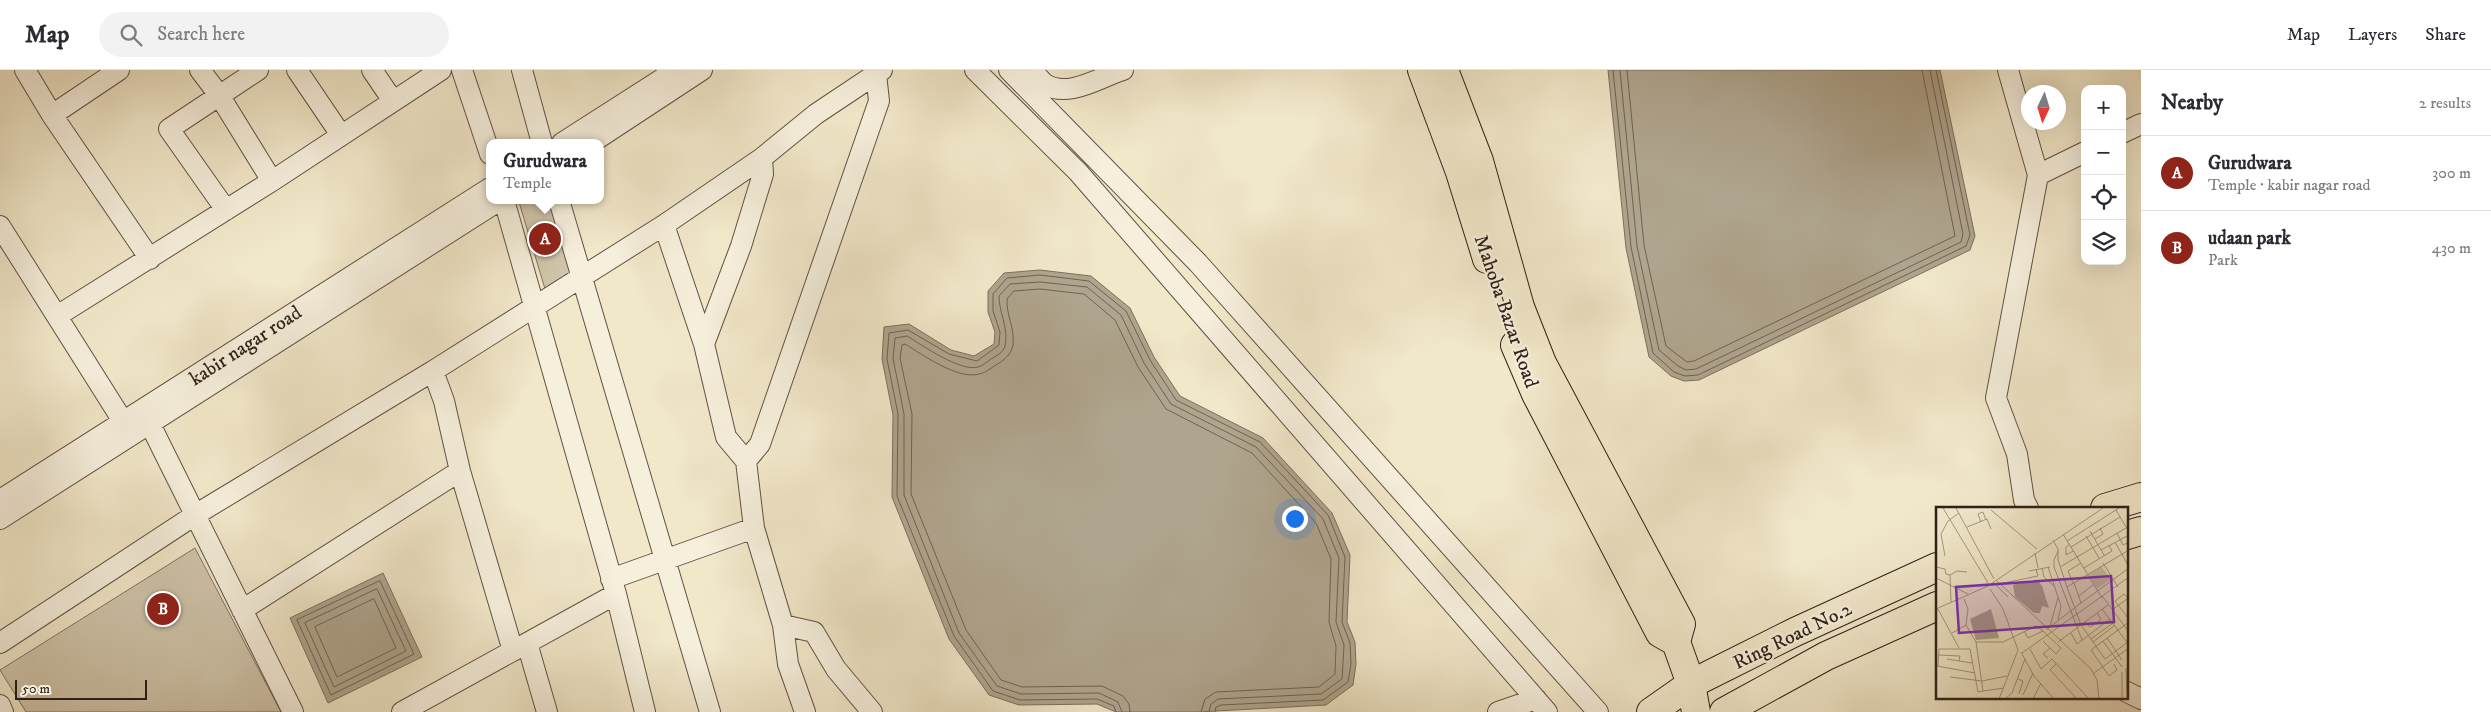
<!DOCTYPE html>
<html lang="en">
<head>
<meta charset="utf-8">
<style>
  :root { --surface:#fff; --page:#f2f2f3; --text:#2b2b33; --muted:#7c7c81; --line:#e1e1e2; --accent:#8f2418 }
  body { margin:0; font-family:"IM FELL DW Pica",serif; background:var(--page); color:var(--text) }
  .controls { position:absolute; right:15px; top:15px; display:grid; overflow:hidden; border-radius:10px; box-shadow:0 5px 20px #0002 }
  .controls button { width:45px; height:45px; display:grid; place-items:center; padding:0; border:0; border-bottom:1px solid var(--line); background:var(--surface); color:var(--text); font:25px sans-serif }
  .compass { position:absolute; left:2021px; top:15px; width:45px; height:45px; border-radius:50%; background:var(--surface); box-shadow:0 5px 20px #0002; rotate:184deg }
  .scale { position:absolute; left:15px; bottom:12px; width:132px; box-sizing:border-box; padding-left:5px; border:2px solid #2f2118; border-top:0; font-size:14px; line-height:18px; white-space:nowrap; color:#2f2118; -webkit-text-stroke:4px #f6efdc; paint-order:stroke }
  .you { position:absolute; left:1294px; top:448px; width:18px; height:18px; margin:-12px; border:4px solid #fff; border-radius:50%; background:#1a73e8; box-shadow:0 0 0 8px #1a73e833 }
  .badge { display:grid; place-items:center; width:32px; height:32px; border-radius:50%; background:var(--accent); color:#fff; font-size:16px; font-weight:700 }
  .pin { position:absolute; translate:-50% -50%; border:2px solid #fff; box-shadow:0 1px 5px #0006 }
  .popup { position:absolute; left:486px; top:69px; width:118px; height:65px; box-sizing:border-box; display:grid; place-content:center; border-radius:10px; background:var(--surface); filter:drop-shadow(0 1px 4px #0005); font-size:16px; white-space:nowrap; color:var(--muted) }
  .popup b { font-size:19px; color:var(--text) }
  .popup::after { content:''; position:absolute; left:50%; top:100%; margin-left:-10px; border:10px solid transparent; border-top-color:var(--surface) }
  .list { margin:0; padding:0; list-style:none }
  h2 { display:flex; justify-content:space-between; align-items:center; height:65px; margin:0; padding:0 20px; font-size:21px }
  h2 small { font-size:16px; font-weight:400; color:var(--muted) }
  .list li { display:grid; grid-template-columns:32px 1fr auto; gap:15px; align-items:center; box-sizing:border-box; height:75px; padding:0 20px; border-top:1px solid var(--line) }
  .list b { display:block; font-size:19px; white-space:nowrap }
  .list p { margin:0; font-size:16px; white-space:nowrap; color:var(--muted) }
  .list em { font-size:16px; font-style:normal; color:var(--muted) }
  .icon { flex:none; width:28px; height:28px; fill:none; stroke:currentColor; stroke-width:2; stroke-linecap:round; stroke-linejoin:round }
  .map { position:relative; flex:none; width:2141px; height:642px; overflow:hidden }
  header { display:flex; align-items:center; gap:30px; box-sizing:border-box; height:70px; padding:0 25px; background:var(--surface); border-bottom:1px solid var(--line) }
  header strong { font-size:24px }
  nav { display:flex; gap:28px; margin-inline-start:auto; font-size:18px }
  .search { width:350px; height:45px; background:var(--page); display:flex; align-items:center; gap:12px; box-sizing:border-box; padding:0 18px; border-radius:28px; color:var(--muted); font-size:19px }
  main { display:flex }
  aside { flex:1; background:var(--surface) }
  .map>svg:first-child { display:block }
  .green { fill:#d0c5ab; stroke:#807362 }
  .water { fill:#afa48d; stroke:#7c705e }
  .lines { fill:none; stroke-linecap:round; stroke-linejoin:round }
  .shore { stroke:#6f6252; stroke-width:1 }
  .street-casing { stroke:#605244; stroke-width:22 }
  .primary-casing { stroke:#2f2118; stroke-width:30 }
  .street { stroke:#f6efdc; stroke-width:20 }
  .primary { stroke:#f1e7c9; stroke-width:28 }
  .labels { text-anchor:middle; stroke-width:4.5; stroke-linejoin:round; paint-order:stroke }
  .street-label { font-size:20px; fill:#2f2118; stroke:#f6efdc }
  .inset-road { fill:none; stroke:#a39882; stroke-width:1 }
  .view { fill:#7b2cbf; fill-opacity:0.15; stroke:#7b2cbf; stroke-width:2.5 }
  .inset-edge { fill:none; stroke:#2f2118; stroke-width:2.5 }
</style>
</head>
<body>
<header>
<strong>Map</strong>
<div class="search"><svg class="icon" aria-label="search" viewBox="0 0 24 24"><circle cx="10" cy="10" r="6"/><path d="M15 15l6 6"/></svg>Search here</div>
<nav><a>Map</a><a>Layers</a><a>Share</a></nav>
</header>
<main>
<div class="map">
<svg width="2141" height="642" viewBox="0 0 2141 642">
  <rect width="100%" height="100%" fill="#f1e7c9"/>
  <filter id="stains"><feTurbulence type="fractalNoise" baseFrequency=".004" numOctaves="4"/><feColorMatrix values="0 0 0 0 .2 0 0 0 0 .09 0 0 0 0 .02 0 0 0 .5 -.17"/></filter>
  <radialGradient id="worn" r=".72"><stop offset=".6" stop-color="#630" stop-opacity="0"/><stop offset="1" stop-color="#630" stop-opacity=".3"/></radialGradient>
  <path class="green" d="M522,130h27l25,74 -29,15 -26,-87z
    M195,478l86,164h-255l-26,-42z"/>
  <path class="water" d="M1608,0h332l35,166 -5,14 -271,130 -15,1 -13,-5 -22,-19 -23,-109z
    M1040,200l51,6 39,32 24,49 26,39 83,42 69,75 18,42 -3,67 8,20 1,22 -3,21 -27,20 -128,7h-82l-19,-8 -78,1 -30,-10 -40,-56 -57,-142 1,-82 -11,-56 2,-32 25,-3 42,26 23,6 20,-12 1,-12 -7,-20v-21l16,-18z
    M383,503l39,84 -94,46 -38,-85z"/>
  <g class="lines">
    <path class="shore" d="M1613,0l18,177 22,106 21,19 11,4 13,-1 268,-129 4,-11 -34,-165
      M1620,0l17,176 22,104 19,16 8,4 10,-1 265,-127 2,-8 -33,-164
      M1627,0l17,175 22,101 21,16 7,-1 261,-125 -33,-166
      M380,511l34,73 -83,41 -34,-75z
      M377,519l29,62 -72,36 -29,-64z
      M374,529l22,49 -59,29 -22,-50z
      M1116,642l-2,-6 -17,-7 -77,1 -27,-9 -39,-55 -57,-140 1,-82 -11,-55 2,-26 19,-3 41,24 28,7 22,-16 1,-13 -7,-21v-17l14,-16 33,-3 49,6 37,30 24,49 26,40 84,42 68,73 17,42 -3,65 8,21 1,21 -3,18 -25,18 -102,5 -5,2 -1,5
      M1122,642l-4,-10 -19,-9 -78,1 -24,-8 -38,-53 -55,-138v-81l-11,-56 2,-20 12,-2c15,9 53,36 71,31 4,-1 9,-5 13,-8 5,-3 12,-6 14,-13 4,-17 -6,-33 -6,-50l11,-12 30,-2 47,5 34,28 23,48 27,41 85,43 67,72 16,39 -3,64 8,23 -2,34 -21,15 -103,5 -7,5 -2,8
      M1130,642l-1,-8 -6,-8 -21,-10 -80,1 -21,-7 -35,-50 -55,-136 1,-80 -12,-56 2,-13 3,-1c18,11 53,36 74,30 6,-1 12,-6 17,-9 8,-5 15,-10 17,-20 2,-17 -7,-30 -6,-46l7,-8 26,-2 44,5 31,26 23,47 28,42 86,44 64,70 15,36 -2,63 7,24 -1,28 -16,13 -103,5 -11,7 -4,13"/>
    <defs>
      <path id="street" d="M25,0l27,45 98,144
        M200,0l19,25 53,86
        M297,0l44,65
        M372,0l21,31
        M462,0l28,84
        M522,0l20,73
        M975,0l103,102 469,540
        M1009,0l189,193 400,449
        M1031,0c5,4 9,10 14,14 23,15 55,-7 78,-14
        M2008,0l30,105
        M52,45l67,-45
        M2122,63l19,-9
        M562,73l114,-73
        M591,73l111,-73
        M762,88l1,16 -22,72 -37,98 22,93 20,24 8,67 29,97 5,39 17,48
        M559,130l151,512
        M226,140l-57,-81 89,-59
        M664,155l40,119
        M0,156l131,208
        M57,246l215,-135 169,-111
        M144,342l149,300
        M746,391l14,-17 119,-343 -3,-27
        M0,430l490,-312
        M2028,438l-4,-8 -7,-46 -21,-56 42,-223 47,-23
        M0,449l500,-319
        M611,509l143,-51
        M616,524l29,118
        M242,540l218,-139
        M783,555l31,7 22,37 36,43
        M0,573l195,-128 238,-144
        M527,573l20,69
        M513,581l-53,-180 -16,-70 -11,-30 231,-146 98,-67 54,-44 66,-44
        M2127,622l14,7
        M0,635l3,7
        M402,642l214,-118 -112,-394
        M1498,642l38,-13"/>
      <path id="primary" d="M1422,0l38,102 27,87
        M1444,0l35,91 41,146 22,56 139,261 -5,18 15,42 5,28
        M1515,275l21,49 124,239 16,9
        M2105,438l36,-11
        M2127,465l14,-4
        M1651,642l40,-28 104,-52 142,-65
        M1724,642l102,-56 111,-50"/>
    </defs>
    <use href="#street" class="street-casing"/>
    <use href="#primary" class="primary-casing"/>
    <use href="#street" class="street"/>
    <use href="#primary" class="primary"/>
  </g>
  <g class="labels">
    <g class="street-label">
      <text transform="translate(1507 241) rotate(71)" y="7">Mahoba Bazar Road</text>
      <text transform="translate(245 275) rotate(-33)" y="7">kabir nagar road</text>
      <text transform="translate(1792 565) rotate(-26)" y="7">Ring Road No.2</text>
    </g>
  </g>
  <g transform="translate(1936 437)">
    <rect width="192" height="192" fill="#f1e7c9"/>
    <path d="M165,59l10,13 -14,10 -8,-14z" fill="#d0c5ab"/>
    <path d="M91,74l12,1 3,4 7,22 -7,-2 -2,7h-6l-19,-16 -2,-12zM55,102l8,29 -23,2 -6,-21z" fill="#afa48d"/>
    <path class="inset-road" d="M7,1l45,75M20,1l38,71M55,3l46,39M180,3l13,22M45,15l-3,-8 5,-2 3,8M31,20l20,-8 4,10M154,24l14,24M181,26l6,12 6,-3M127,27l39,64M150,29l13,22M159,32l8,-5 -3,-6M117,33l5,9v11l9,27M131,34l52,-33M179,35l14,25M134,37l-4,3v8l7,-4M135,40l49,-30M165,43l28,-15M122,44l-4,9v7l28,73M99,46l3,15M9,49l-4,-22 7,-13 11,-8M167,56l15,24M0,60l9,2 1,5 4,1 7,-4 10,1M112,60l13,39 -3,14M124,60l66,-39M106,61l2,9 10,9M148,61l28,-17 -3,-6M93,64l21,-4M14,68l1,27M0,71l32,16M60,73l95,89 6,11 2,19M57,75l15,15M137,76l-5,-12 13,-8M63,77l39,-8 -2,-7M54,82l13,20 15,41 -19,49M143,89l15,-12M166,89l27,36M193,93l-5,-6 -9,7 14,18M145,96l48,-35M0,102l52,-23 115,-78M2,102l21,39M166,102l27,36M176,103l15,-11M149,115l5,5 8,-5 3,-3 -4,-6M30,118l10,17h27l33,-16 7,5M114,119l8,-28M110,123l35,-27 -7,-20M88,124l4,7 15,-7 18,17 -5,6 -13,-13M16,126l14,-8 2,-16 -4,-10M135,126l6,11 33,-25M171,131l15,22M155,132l22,-16M167,134l19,26M40,135l7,49 21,-3M122,135l50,-37M157,135l21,-16M94,142l11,20 11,-10 37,40M85,145l13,24 20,23M86,146l107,-76M3,148l21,1 -1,5M112,151l-5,-4 7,-6M11,152l25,4M169,152l-24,-34 -14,-38 62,-37M169,152l23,-17M120,157l-6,6 27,29M178,157l3,6 -8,6 -18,-26 38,-28M1,159l38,7M2,159l1,-17h31l8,43 5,-1M190,161l1,31M186,165v27M158,166l35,-25M14,170l32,4 25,-5M82,172l5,2 -4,13M87,188l10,-22M69,192l7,-6 13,-34M97,192l8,-16"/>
    <path class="view" d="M175,69l3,46 -155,11 -3,-46z"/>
    <rect width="192" height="192" class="inset-edge"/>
  </g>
  <rect width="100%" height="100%" filter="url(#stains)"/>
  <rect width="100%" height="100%" fill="url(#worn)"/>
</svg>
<div class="controls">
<button>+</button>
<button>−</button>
<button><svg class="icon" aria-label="locate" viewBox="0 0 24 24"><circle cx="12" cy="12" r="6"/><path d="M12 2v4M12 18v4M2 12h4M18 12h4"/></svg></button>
<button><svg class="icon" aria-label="layers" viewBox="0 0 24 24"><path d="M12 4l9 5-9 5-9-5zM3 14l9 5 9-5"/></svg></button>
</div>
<svg class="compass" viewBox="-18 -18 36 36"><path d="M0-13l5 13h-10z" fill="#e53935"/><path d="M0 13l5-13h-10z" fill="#7c7c81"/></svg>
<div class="scale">50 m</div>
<div class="you"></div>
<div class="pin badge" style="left:545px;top:169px">A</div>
<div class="popup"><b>Gurudwara</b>Temple</div>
<div class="pin badge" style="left:163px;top:539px">B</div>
</div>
<aside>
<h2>Nearby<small>2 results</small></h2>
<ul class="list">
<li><span class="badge">A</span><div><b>Gurudwara</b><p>Temple · kabir nagar road</p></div><em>300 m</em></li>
<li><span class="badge">B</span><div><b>udaan park</b><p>Park</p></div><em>430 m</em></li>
</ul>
</aside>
</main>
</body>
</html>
